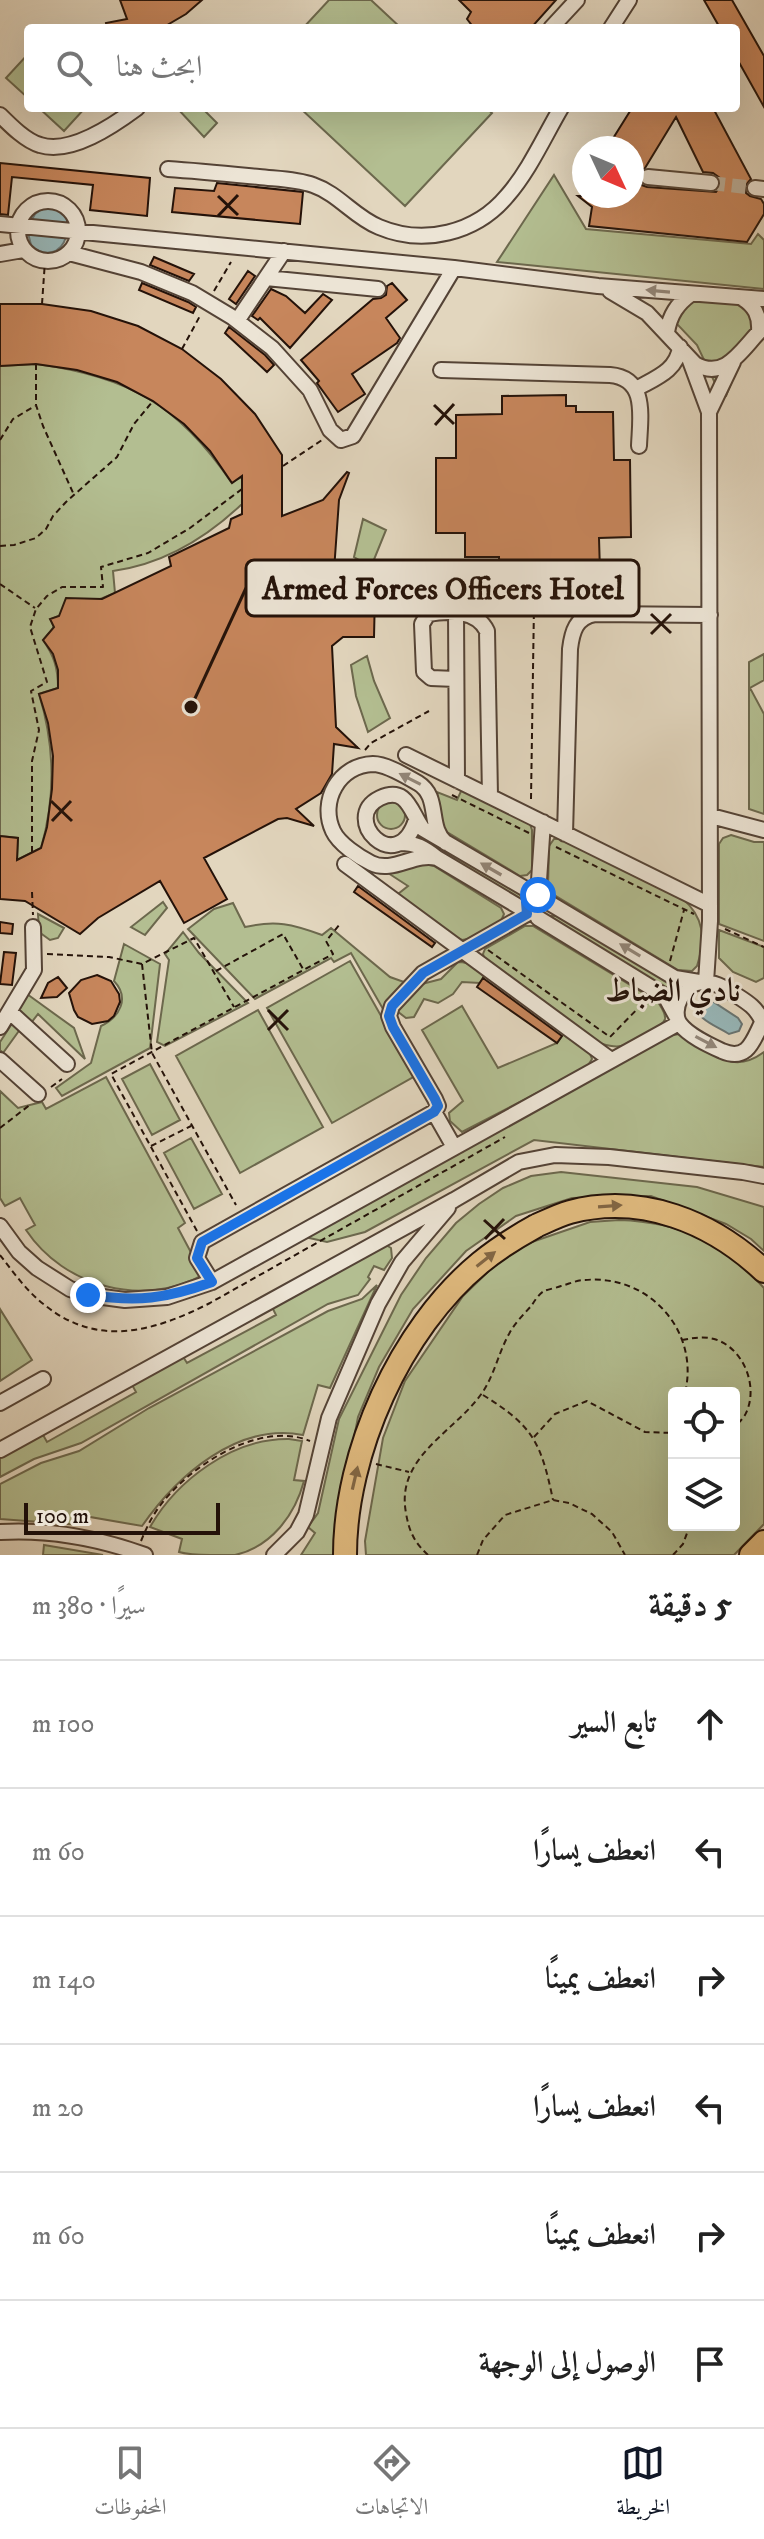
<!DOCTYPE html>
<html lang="ar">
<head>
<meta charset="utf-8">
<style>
  :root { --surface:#fff; --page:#f2f2f2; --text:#222; --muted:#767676; --line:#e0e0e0; --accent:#111827 }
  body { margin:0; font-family:"IM FELL DW Pica",Amiri,serif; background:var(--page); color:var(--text); direction:rtl }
  .controls { position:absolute; right:24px; bottom:24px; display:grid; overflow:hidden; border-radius:8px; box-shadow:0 8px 32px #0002 }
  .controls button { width:72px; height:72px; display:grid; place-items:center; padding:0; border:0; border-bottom:2px solid var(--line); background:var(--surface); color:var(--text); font:40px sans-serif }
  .compass { position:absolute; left:572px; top:136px; width:72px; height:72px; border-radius:50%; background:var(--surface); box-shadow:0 8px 32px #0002; rotate:134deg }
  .scale { position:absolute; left:24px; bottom:20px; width:196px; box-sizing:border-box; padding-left:8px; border:4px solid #241209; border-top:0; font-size:22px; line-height:28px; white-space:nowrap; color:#241209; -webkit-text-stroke:6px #ece4d5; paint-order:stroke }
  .stop { position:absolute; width:24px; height:24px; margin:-18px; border:6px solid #1a73e8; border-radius:50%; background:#fff }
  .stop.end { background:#1a73e8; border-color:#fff; box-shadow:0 2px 8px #0008 }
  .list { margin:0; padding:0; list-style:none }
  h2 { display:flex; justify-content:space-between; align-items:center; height:104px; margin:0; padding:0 32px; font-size:34px }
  h2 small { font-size:26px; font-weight:400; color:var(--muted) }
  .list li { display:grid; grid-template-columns:52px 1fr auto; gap:24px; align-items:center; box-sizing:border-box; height:128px; padding:0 32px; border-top:2px solid var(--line) }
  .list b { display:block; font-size:30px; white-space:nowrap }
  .list em { font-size:26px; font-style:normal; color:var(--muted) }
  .icon { flex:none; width:44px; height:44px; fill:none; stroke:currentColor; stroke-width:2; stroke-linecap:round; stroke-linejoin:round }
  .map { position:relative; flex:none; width:764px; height:1555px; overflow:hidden; direction:ltr }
  .search { position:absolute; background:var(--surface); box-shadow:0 8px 32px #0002; left:24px; right:24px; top:24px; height:88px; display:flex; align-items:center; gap:20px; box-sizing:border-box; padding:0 28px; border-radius:8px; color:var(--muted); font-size:30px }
  .sheet { height:872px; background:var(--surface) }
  nav { display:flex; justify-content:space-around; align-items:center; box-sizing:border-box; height:112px; border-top:2px solid var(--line); background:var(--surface); font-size:22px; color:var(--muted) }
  nav a { display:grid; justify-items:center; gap:4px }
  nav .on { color:var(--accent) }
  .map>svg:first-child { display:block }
  .green { fill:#b3be91; stroke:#6c684d; stroke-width:2; fill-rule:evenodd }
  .water { fill:#97b7b9; stroke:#697573; stroke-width:2 }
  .building { fill:#c7865c; stroke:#241209; stroke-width:2; fill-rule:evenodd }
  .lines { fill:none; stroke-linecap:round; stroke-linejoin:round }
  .minor-tunnel { stroke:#bcaf9a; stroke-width:14; stroke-dasharray:14 7; stroke-linecap:butt }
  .minor-casing { stroke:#544336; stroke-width:18 }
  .highway-casing { stroke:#241209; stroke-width:26 }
  .path { stroke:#241209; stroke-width:2; stroke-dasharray:6 4; stroke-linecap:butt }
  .minor { stroke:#ece4d5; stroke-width:14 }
  .highway { stroke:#e1bb7f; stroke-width:22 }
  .highway-bridge-casing { stroke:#241209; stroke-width:26; stroke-linecap:butt }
  .highway-bridge { stroke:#e1bb7f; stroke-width:22 }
  .oneway { fill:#928679 }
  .oneway2 { fill:#826644 }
  .route { stroke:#1a73e8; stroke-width:10 }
  .ticks { fill:none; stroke:#241209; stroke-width:3 }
  .labels { text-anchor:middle; stroke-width:6; stroke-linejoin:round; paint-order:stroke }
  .neighbourhood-label { font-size:32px; font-weight:bold; fill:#241209; stroke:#ece4d5 }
  .leader { fill:none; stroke:#241209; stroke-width:3 }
  .callout-dot { fill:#241209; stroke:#ece4d5; stroke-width:3 }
  .callout { fill:#ece4d5; stroke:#241209; stroke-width:3 }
  .callout-label { font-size:32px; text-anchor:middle; font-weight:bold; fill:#241209 }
</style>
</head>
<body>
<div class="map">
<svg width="764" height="1555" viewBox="0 0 764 1555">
  <rect width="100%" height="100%" fill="#e2d6be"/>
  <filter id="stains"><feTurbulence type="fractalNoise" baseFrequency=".0025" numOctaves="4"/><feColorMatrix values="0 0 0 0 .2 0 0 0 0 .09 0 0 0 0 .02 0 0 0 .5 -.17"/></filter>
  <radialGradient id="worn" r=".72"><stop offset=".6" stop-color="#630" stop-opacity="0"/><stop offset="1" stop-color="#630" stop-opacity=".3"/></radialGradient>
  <path class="green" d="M329,0h42l30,28h-98z
    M28,54v44l-22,-20z
    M39,108h46l-21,23z
    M177,108h25l15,15 -13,14z
    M300,108h186l6,5 -87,93z
    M554,175l32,54 165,15 7,-10 6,6v49l-267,-27z
    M678,297l86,7v28l-24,29 -14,35 -4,2 -25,-53 -21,-22z
    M36,364c92,12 143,41 195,118l11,-5v27c-37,35 -78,60 -129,67l2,22 -64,26 5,15 -7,-1 -6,7c11,16 15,28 15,48l-19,6c16,52 17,102 2,154l-24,12 1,-22 -18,-2v-470z
    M363,519l23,11 -15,37 -17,-10z
    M764,654v26l-14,8 14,26v100l-15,-5v-147z
    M367,656l7,25 16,37 -22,14 -12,-36 -5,-31z
    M462,789l68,35 2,6v40l-5,5 -7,1 -73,-44 -5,-7 -5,-33 20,8z
    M377 815a14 14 0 1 1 28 0a14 14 0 1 1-28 0Z
    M731,835l23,7h10v99l-45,-17v-80l4,-6z
    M554,839h9l119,59c22,19 24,40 15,68l-5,5 -14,-1 -127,-77 -3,-5 1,-42z
    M441,848l79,46 2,4 -5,1 -76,-45z
    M425,864l9,2 67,42 3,6 -3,7 -33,18 -6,1 -7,-3 -57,-43 10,-8 -20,-13z
    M163,902l4,6 -22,27 -14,-8z
    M233,903l12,24c31,-7 47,-3 77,8l9,-7 59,49 14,5 -21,27 -32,-56 -17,9 -3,-4 -76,41 -67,-70 26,-20z
    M38,914l26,14 -6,10 -8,2 -11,-8z
    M551,916h6l112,66 1,4 -5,3 -111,-68z
    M525,926h8l125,76c3,5 8,11 7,17 -2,8 -36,26 -44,27 -9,2 -17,-2 -25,-4l-111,-82 -2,-6 2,-5z
    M719,930l45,17v31l-8,4 -23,-10 -14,-14z
    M183,932l16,21 49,50 -83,43 -8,-4 12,-82 -4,-6z
    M124,944l36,20 -10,84 -88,48 -6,-8 35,-25 10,-37c19,-9 29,-28 13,-45z
    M350,961l65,115 -83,47 -65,-115z
    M458,962c13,0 18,5 26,15l-4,6 -18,-1 -9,12 -15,9 -14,-4 -10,18 -8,1 -9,-7 17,-25 27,-7z
    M27,994l47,34 11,31 -47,-45 -7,9 -13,-13z
    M462,1006l36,62 59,-25 7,-10 24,16 4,10 -5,8 -125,65 -12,-11 -1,-8 14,-12 -41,-71z
    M258,1010l65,117 -83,46 -64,-117z
    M13,1022l8,6 -18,25 -3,-3v-8z
    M679,1034c32,11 48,45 85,18v115l-230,-27 -169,92 -38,10 -22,-5 363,-201z
    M150,1064l30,56 -28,15 -30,-56z
    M106,1077l79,146 -7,5 25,47c-60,33 -139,12 -177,-45l9,-5 -15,-27 -15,8 -5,-8v-107l18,17 24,-6 4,7z
    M191,1138l31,56 -28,15 -30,-56z
    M561,1172l136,15 67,20v44l-13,-12 -25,-15 -75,-28 -79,2 -56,18 -50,35 -53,58 -34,58 -21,50 -20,103 -1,35h-36l14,-22 -7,-6 10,-14 21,-94 62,-124 25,-37 30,-35 23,-19 24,-16 28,-12z
    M619,1220c62,2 104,22 145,68v236l-30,31h-368l-1,-14 18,-103 22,-57 58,-85 32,-31 34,-22 61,-21zM674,1393h60v132h-60z
    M386,1245l5,3 1,10 -8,12 -10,-4 -6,11 2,2 -12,16 -30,9 -247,139 -47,16 -34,18v-20l42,-24 5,9 89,-50 -5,-9 51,-28 5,8 89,-48 -5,-10z
    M377,1285l-47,103 -12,-3 -15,50c-66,-13 -126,41 -161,91l-58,-10 -3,9 -81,-6v-35l41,-21 38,-12 70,-43 179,-97 34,-12z
    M0,1309l32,51 -32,21z
    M289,1439l13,2 -8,39 10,1c-9,34 -33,66 -69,74 -8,0 -17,0 -25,0 -11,0 -20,0 -31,-3l3,-13 -32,-12c27,-47 83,-89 139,-88z
    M44,1545l59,10h-60z"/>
  <path class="water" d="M45,207c13,0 23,6 23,19l-38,-3 5,-9z
    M28,233l38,4c-5,17 -22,21 -35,8z
    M703,998l6,1 29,19 4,6 -3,7 -10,3c-12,-8 -34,-15 -33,-30z"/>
  <path class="building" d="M120,0h82l-16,14 -24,14h-55l-1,-5 21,-4z
    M459,0h97l-25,28h-57l-7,-9 4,-7z
    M704,0h28l32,56v51l-28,-50v-29h-16z
    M632,108h81l38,71 -6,7 1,7 4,3 11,3 3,5v10l-17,28 -158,-16 3,-19 -14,-11h54v-48h-25zM676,117l27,55 10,1 7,5 1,7 -5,7 -69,-5 -11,-4 3,-11 6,-4z
    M0,163l150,15 -3,38 -57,-6 3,-25 -81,-8 -4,38 -8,-1z
    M217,183l86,9 -3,32 -128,-12 3,-24 39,3z
    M154,257l40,17 -5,7 -39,-16z
    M248,271l7,5 -19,28 -7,-5z
    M142,283l46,19 8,5 -3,6 -54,-23z
    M392,283l15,17 -21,18 14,20 -3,5 -45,31 13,20 -27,18 -21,-29 2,-2 -18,-21 72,-61 8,-1 5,-3 1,-9z
    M271,289l15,7 19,17 18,-19 9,6 -42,48 -30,-30 -2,2 -6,-4z
    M0,304h42l49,7 47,15 44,23 39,30 34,35 27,41v61l41,-16 24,-28 2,1 -10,27 -6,85 11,8h31l-1,44h-31l-11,9 4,81 22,21 -24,-4 -2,30 -11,19 -25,16 18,17 -27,-8 -9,1 -74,39 23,41 -43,24 -24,-42 -62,37 -18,16 -55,-33 -25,-2v-63l18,2 -1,22 24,-12 6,-21 5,-38 1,-33 -5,-33 -9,-29 19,-6v-18l-5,-16 -10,-14 11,-13 -4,-8 9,-3 7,-18 36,1 69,-33 -2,-9 60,-29 2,-9 11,-5v-38l-10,7 -22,-32 -26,-27 -31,-23 -36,-19 -40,-12 -41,-6 -36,2z
    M229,327l36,28 9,10 -7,7 -42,-39z
    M566,395v11h10v6h37l1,48h16l1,77 -32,1 1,34h-39v27l-61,1 -1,-43h-34v-24h-29v-75h20v-43l46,-1v-18z
    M358,886l77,57 -3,4 -78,-55z
    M0,922l13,2 -1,10 -12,-1z
    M4,952l12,1 -4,32 -12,-1z
    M97,975l14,6 8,13 1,8 -6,14 -6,5 -16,3 -14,-7 -4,-7 -5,-17 12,-13z
    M58,977l9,11 -10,9 -16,1 7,-15z
    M483,978l79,58 -5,7 -80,-56z"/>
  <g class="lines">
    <path class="minor-tunnel" d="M711,183l44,5"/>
    <defs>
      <path id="minor" d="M551,28l26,-28
        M611,28l18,-28
        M0,115c11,11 26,26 40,30 31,10 74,-20 97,-37
        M168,169c30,2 60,5 91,8 18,2 37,2 54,8 26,9 41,32 66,42 45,19 97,6 128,-31 22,-25 37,-59 54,-88
        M648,177l63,6
        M755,188l9,1
        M18 231a30 30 0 1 1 60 0a30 30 0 1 1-60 0Z
        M0,224l454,44 144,18 166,13
        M69,253l72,19 51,21 40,24 40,31 38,42 20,40 11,10 12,-4 101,-168
        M0,254l23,-4
        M266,278l112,11
        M610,291l37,22 48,51c32,18 48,-18 69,-37
        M742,298c13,8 18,18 17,33
        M237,321l47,-70
        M667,332c3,-17 10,-28 24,-38
        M689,358l20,54 1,509 -4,61
        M441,370l169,5c38,3 30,43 29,71
        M636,389c19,-11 41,-18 44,-42
        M709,412l24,-50
        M456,613l1,167
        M456,679l-25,-1 -7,-6 -2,-48 6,-10c21,-4 49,-4 59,17l3,165
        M406,755l304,150
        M711,816l53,14
        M416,820c-19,59 -77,-2 -36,-22 28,-13 31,16 43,31l113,66
        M565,834l5,-185c2,-17 6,-32 25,-35l115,1
        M400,843c16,0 24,5 37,15l89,53
        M437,858c-23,-6 -44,16 -66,5 -12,-6 -32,-19 -38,-32 -14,-30 6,-66 40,-67 14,0 34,13 45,19 23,14 9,44 28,60
        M345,864l266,196
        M538,895l5,-73
        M546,901l129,77 24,4
        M538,918l127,78 11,20
        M10,1012l57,52
        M762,1021c-5,-13 -15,-19 -26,-26 -10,-6 -22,-14 -34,-13 -18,1 -32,28 -22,42 9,12 29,21 42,27 28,12 32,-15 42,-32
        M0,1027l34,-57 -1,-43
        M0,1060l38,34
        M434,1112l4,-6 -3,-7 -42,-72 -4,-11 3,-10 31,-33 104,-59
        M0,1226l19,26 18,16 33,21 18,6 37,5 42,-3 45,-15 467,-259
        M212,1282l-15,-24 5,-16 232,-130 20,35
        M0,1403l43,-24
        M0,1450l454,-250 65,-38 36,-7 54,2 134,15 21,4
        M0,1532c50,-3 98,6 145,23
        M274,1555l23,-23 9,-17 23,-97 49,-114 24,-42 46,-54"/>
      <path id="highway" d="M536,1226c11,-5 23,-11 34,-14 72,-19 142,10 194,59
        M751,1555l13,-13"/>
    </defs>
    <use href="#minor" class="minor-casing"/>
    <use href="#highway" class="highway-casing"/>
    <path class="path" d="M214,291l17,-29
      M42,304l3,-43
      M182,349l19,-35
      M36,364v41l7,21 31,69
      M0,440l13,-21 22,-13
      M283,466l39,-26
      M0,546l14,-1 22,-7 10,-9 7,-13 13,-14 51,-45 17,-33 19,-23
      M0,584l35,24
      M365,750l6,-7 58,-32
      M452,795l77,38
      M531,799l3,-194
      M556,847l138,67
      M32,852v-91l7,-31 -8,-39 16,-9 -17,-55 6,-18 11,-13 15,-9h41l-2,-20 47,-14 42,-25 52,-39
      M32,892l1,23
      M725,929l39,18
      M488,950l122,87 36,-37
      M47,954l62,3 33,7 52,-26 40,69
      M670,961l14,-51
      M142,964l10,89 84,152
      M216,971l67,-37 20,35
      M51,1087l11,-8
      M0,1128l31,-24
      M151,1146l40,-20
      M197,1231l-86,-157 222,-120 -7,-13 14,-17
      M0,1255c14,18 28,38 46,51 53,42 109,25 164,-3l295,-166
      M682,1340c11,-2 21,-4 32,-1 29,8 45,47 32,74 -2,5 -8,10 -12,15
      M483,1395c50,31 58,47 70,105
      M534,1437l21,-23 32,-13 58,31 29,1
      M376,1464l33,8
      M141,1541c5,-12 10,-23 18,-34 29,-40 100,-87 151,-66
      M428,1555c-14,-13 -19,-24 -22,-42 -11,-58 52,-82 78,-123 11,-18 15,-38 25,-56 5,-10 15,-20 23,-29 3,-5 7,-11 12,-14 5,-2 12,-3 17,-5 8,-2 16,-6 24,-6 64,-6 115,51 100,113
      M477,1555l6,-15 22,-25 48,-15 16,3 23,11 20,18 13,23
      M673,1555l10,-11 7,-19"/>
    <use href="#minor" class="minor"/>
    <use href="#highway" class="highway"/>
    <defs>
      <path id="highway-bridge" d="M345,1555c0,-102 55,-226 135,-292 17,-14 36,-26 56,-37"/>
    </defs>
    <use href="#highway-bridge" class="highway-bridge-casing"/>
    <use href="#highway-bridge" class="highway-bridge"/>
  </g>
  <defs><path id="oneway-solid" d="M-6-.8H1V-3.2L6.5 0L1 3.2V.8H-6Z" transform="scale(2)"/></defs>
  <g class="oneway">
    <use href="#oneway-solid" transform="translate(658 291) rotate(-175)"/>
    <use href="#oneway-solid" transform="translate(410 779) rotate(-153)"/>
    <use href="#oneway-solid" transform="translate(491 869) rotate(-150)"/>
    <use href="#oneway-solid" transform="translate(630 950) rotate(-149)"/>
    <use href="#oneway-solid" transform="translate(706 1042) rotate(28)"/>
  </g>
  <g class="oneway2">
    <use href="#oneway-solid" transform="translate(610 1206) rotate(-4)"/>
    <use href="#oneway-solid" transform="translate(486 1259) rotate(-38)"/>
    <use href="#oneway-solid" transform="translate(355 1478) rotate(-77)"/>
  </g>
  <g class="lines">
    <path class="route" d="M88,1295c50,7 77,4 124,-13l-15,-24 5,-16 232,-130 4,-6 -3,-7 -42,-72 -4,-11 3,-10 31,-33 104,-59 -1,-12 4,-5 8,-2"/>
  </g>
  <path class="ticks" d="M218,196l20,19M218,216l20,-21M434,405l20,19M435,425l19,-21M651,614l20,19M651,634l20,-20M51,801l21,20M52,821l19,-20M268,1010l20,20M268,1030l20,-20M484,1220l21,19M485,1239l19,-20"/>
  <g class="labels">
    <g class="neighbourhood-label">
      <text x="673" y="1001">نادي الضباط</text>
    </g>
  </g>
  <path class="leader" d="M191 707L246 588"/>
  <circle class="callout-dot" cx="191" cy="707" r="8"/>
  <rect class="callout" x="246" y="560" width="393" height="56" rx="8"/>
  <g class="callout-label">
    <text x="443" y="599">Armed Forces Officers Hotel</text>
  </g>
  <rect width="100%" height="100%" filter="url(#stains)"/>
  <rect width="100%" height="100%" fill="url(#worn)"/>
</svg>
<div class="controls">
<button><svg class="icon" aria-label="locate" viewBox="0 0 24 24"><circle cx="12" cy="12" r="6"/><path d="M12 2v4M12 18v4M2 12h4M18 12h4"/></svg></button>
<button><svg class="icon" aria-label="layers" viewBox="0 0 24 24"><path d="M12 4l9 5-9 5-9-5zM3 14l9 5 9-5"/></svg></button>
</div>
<svg class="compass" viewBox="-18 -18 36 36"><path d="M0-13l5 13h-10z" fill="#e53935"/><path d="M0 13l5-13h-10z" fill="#767676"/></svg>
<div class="scale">100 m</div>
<div class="stop" style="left:538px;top:895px"></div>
<div class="stop end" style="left:88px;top:1295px"></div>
<div class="search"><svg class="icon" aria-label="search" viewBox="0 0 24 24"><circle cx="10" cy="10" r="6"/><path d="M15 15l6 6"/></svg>ابحث هنا</div>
</div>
<section class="sheet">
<h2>5 دقيقة<small>سيرًا · 380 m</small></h2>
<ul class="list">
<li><svg class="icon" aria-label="ahead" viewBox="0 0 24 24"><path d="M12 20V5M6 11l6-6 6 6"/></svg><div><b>تابع السير</b></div><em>100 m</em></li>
<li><svg class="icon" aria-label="left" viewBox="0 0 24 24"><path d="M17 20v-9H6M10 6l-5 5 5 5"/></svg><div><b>انعطف يسارًا</b></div><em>60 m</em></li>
<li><svg class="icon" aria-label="right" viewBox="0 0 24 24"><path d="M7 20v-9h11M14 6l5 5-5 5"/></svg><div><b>انعطف يمينًا</b></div><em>140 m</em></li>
<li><svg class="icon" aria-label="left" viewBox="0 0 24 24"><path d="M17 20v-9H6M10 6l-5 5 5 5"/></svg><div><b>انعطف يسارًا</b></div><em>20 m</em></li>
<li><svg class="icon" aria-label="right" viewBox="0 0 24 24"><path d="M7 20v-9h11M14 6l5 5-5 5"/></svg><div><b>انعطف يمينًا</b></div><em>60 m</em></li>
<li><svg class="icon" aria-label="arrive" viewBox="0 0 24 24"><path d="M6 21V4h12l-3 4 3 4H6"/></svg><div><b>الوصول إلى الوجهة</b></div></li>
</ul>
</section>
<nav>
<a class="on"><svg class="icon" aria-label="map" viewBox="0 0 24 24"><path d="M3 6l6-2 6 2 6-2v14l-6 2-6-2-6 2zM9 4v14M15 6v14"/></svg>الخريطة</a>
<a><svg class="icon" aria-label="directions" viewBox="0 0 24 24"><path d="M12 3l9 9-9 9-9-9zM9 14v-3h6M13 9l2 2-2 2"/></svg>الاتجاهات</a>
<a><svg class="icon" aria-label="saved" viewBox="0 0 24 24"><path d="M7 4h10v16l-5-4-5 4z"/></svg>المحفوظات</a>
</nav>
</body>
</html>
